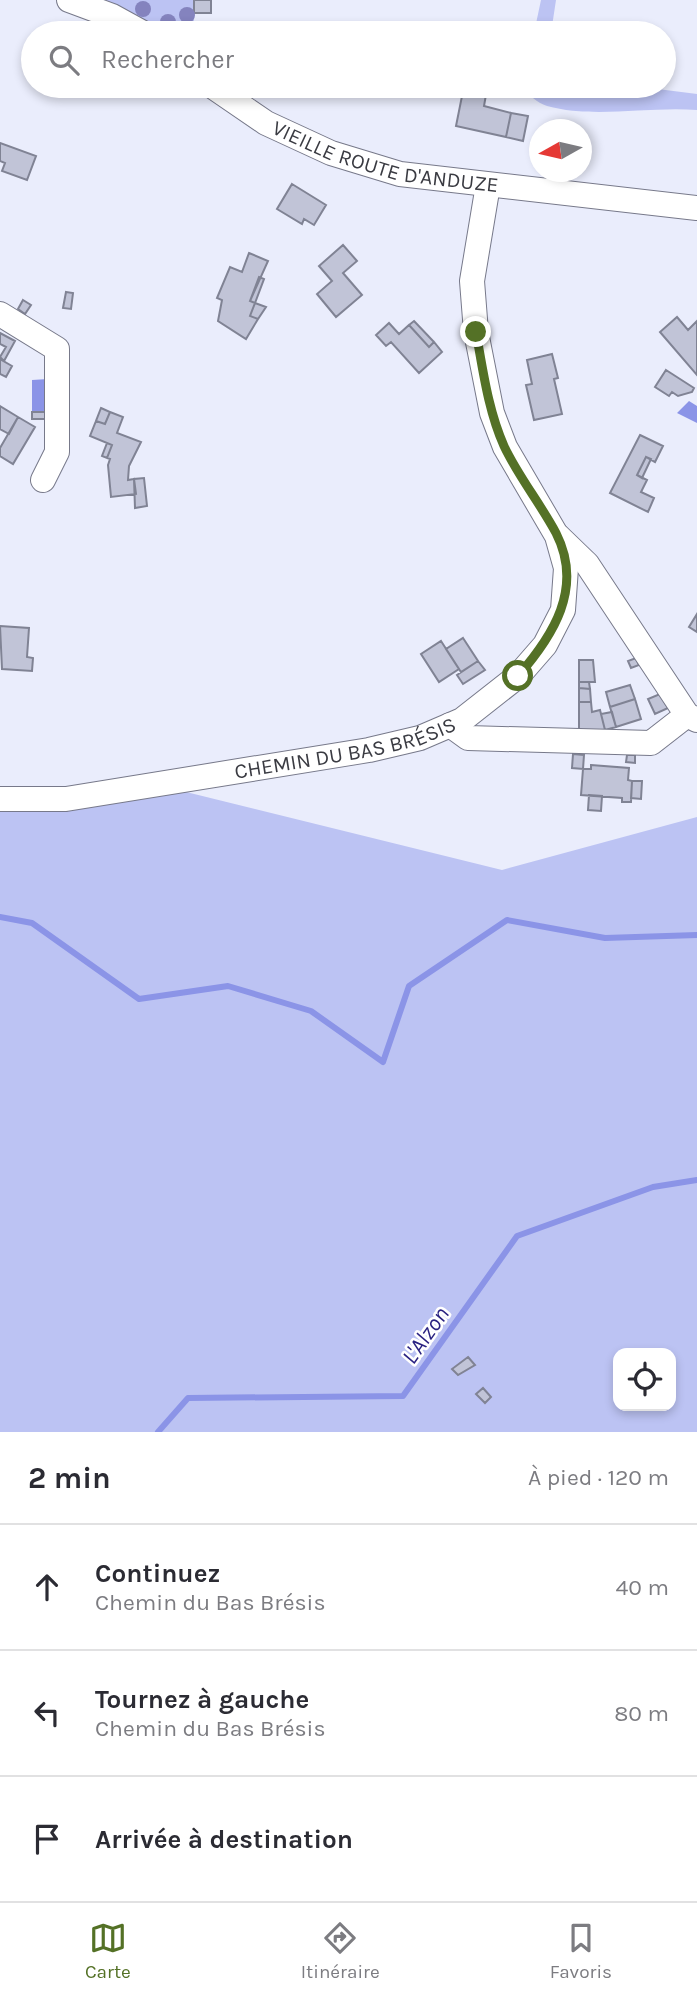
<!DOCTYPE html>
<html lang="fr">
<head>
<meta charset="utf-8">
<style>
  :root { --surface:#fff; --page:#f7f7f7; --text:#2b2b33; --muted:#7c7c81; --line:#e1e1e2; --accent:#547126 }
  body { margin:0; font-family:Karla,sans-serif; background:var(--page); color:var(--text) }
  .controls { position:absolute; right:21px; bottom:21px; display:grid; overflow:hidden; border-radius:14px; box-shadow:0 4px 10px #0003 }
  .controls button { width:63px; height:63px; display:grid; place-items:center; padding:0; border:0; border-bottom:2px solid var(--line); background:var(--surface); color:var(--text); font:35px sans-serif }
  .compass { position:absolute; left:529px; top:119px; width:63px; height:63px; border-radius:50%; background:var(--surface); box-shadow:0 4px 10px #0003; rotate:262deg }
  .stop { position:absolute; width:21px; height:21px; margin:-16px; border:5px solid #547126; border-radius:50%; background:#fff }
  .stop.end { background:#547126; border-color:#fff; box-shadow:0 2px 7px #0008 }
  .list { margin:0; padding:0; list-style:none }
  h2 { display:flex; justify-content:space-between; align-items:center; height:91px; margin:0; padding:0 28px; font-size:30px }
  h2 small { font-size:23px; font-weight:400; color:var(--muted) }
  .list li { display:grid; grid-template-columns:46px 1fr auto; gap:21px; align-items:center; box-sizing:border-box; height:126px; padding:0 28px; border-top:2px solid var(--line) }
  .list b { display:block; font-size:26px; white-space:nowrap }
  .list p { margin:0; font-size:23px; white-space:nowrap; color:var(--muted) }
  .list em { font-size:23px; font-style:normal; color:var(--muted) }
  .icon { flex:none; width:38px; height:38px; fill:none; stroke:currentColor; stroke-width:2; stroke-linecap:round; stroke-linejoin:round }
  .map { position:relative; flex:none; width:697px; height:1432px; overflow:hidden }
  .search { position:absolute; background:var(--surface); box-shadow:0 4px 10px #0003; left:21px; right:21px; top:21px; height:77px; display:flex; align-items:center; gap:18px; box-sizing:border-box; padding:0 24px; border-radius:38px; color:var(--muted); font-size:26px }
  .sheet { height:469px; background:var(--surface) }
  nav { display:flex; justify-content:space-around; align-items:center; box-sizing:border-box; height:98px; border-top:2px solid var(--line); background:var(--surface); font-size:19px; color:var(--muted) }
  nav a { display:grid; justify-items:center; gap:4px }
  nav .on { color:var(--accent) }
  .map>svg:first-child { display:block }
  .green { fill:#bcc3f3; fill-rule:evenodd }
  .water { fill:#8b94e7 }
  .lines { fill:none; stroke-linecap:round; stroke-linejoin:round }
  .stream { stroke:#8b94e7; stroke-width:6 }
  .building { fill:#c1c4d7; stroke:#808394; stroke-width:2 }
  .minor-casing { stroke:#77798a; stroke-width:26 }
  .minor { stroke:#fff; stroke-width:24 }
  .tree { fill:#8483be }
  .route { stroke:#547126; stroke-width:9 }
  .labels { text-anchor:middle; stroke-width:5; stroke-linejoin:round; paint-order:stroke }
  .street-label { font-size:21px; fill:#3a3b42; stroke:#fff }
  .water-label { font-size:23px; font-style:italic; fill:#2a2281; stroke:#fff }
</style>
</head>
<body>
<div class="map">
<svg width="697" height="1432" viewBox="0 0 697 1432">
  <rect width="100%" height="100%" fill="#eaedfc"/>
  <path class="green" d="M98,0h96v33h-33z
    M541,0h15l-5,33h-17z
    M522,86h112l63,8v16c-48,-4 -103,9 -150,-4 -10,-3 -19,-12 -25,-20z
    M178,790l324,80 195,-53v615h-697v-633zM618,1353h53v53h-53z"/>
  <path class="water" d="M48,379v33h-16v-32z
    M689,401l8,5v17l-20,-10z"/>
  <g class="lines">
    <path class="stream" d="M0,917l32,6 107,76 89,-13 83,25 72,51 26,-76 98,-66 98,18 92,-3
      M158,1432l30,-34 215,-2 114,-160 136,-49 44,-7"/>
  </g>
  <path class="building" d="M194,0h17v13h-17z
    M464,86l23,3 -3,17 27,7 -5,24 -50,-11z
    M511,113l17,3 -5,25 -17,-4z
    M0,143l36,13 -9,24 -25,-9 3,-8 -5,-2z
    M292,184l34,21 -12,20 -10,-6 -2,5 -25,-15z
    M343,245l14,16 -14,12 19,22 -26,22 -19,-23 15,-13 -13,-15z
    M249,253l19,8 -18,40 5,2 -5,13 8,3 -12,20 -28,-18 4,-21 -5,-2 13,-31 12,5z
    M259,277l5,2 -9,24 -5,-2z
    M66,292l7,1 -2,16 -8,-1z
    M23,300l8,5 -6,9 -7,-5z
    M255,303l11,4 -8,12 -8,-3z
    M677,317l11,13 9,-9v54l-37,-43z
    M414,321l20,21 -5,5 -20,-22z
    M389,323l10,11 10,-9 20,22 5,-5 8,10 -23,21 -28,-31 -5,4 -10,-11z
    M0,333l15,8 -11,20 -4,-4 6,-10 -6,-3z
    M552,354l6,24 -4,1 8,35 -28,6 -8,-35 6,-1 -5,-24z
    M0,359l12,7 -6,11 -6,-3z
    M666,370l28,18 -2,4 -14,4 -6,-4 -3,4 -14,-9z
    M0,406l18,11 -9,17 -9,-5z
    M101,408l9,4 -5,12 -9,-3z
    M32,412h16l6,7h-22z
    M110,412l13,5 -6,16 24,9 -12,24 -1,14 6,-1 2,15 -25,3 -3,-32 2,-6 -3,-1 5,-13 -22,-9 6,-15 9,3z
    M18,417l17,10 -22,37 -13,-8v-8z
    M640,435l23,11 -8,16 -9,-5 -9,18 10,5 -6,12 13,6 -6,14 -38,-19z
    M107,443l5,2 -5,13 -5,-2z
    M646,457l5,2 -9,19 -5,-3z
    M144,478l3,28 -12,2 -1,-29z
    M697,614v18l-8,-5z
    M0,626l29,2 -2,29 6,1 -1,13 -30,-2z
    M463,638l15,23 -17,11 -15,-23z
    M441,641l18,28 -20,13 -18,-28z
    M636,658l3,7 -8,3 -3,-7z
    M579,660h14l2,22h-16z
    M478,661l7,9 -22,14 -6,-9z
    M579,682h10l1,7 -11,-1z
    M630,685l5,14 -25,8 -4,-15z
    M579,688l11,1 1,13h-12z
    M660,694l8,14 -13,6 -7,-15z
    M635,699l6,20 -25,8 -6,-20z
    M579,702h12l1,10 8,-2 5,20h-26z
    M612,712l4,15 -11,3 -4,-16z
    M573,754l11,1 -1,14 -11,-1z
    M627,755h8v8l-9,-1z
    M591,765l38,3 -1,12 4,1 -1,21h-9v-4l-41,-3 2,-26h8z
    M632,781h10l-1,18 -10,-1z
    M589,795l13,1 -1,15 -13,-1z
    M468,1357l7,8 -17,10 -6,-6z
    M483,1388l8,9 -6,6 -9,-9z"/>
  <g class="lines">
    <defs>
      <g id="minor">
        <path d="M69,0l43,16 31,17"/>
        <path id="s1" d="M212,86l54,37 65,30 69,21 297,34"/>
        <path d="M0,314l57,35v103l-14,28"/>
        <path d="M558,536l29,28 100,151 10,5"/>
        <path d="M450,725l18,13 183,5 36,-28"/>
        <path id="s2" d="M0,799h66l303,-49 51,-12 42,-18 56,-44 27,-31 18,-35 3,-42 -9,-32 -52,-89 -13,-34 -16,-81 -4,-51 16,-96"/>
      </g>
    </defs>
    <use href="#minor" class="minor-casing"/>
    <use href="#minor" class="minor"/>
  </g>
  <g class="tree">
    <circle cx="143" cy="9" r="8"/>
    <circle cx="187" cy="15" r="8"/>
    <circle cx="168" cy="22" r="8"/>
  </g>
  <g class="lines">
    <path class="route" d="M476,332c7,38 12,78 28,114 14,30 36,57 52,87 28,55 -3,103 -38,143"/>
  </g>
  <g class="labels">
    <g class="street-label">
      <text dy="7" stroke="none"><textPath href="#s1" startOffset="191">VIEILLE ROUTE D'ANDUZE</textPath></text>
      <text dy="7" stroke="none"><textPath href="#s2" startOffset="350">CHEMIN DU BAS BRÉSIS</textPath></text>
    </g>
    <g class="water-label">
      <text transform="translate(425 1335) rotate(-55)" y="8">L'Alzon</text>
    </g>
  </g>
</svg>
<div class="controls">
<button><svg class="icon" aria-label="locate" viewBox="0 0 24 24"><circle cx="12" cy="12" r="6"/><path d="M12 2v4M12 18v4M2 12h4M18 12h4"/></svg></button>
</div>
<svg class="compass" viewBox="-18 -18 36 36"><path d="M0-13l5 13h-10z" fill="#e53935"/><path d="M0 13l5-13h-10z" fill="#7c7c81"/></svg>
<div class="stop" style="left:518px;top:676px"></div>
<div class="stop end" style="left:476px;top:332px"></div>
<div class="search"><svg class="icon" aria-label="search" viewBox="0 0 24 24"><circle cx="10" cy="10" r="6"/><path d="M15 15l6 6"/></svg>Rechercher</div>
</div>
<section class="sheet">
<h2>2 min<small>À pied · 120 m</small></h2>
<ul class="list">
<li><svg class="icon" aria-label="ahead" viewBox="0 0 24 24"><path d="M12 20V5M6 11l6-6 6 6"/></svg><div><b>Continuez</b><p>Chemin du Bas Brésis</p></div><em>40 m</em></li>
<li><svg class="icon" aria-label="left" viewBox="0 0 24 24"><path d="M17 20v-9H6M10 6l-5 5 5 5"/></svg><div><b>Tournez à gauche</b><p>Chemin du Bas Brésis</p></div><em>80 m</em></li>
<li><svg class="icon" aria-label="arrive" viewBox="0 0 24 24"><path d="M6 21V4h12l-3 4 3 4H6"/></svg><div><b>Arrivée à destination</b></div></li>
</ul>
</section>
<nav>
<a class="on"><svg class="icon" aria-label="map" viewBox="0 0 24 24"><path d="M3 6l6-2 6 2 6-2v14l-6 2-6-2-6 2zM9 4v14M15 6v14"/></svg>Carte</a>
<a><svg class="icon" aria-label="directions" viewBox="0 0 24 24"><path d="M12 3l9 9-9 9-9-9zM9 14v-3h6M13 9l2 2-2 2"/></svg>Itinéraire</a>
<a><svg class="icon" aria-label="saved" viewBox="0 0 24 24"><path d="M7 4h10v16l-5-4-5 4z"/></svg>Favoris</a>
</nav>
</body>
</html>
